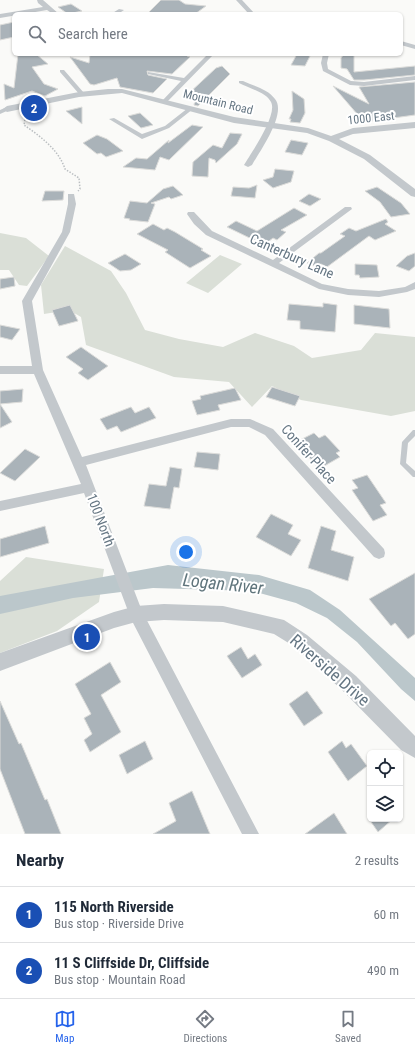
<!DOCTYPE html>
<html lang="en">
<head>
<meta charset="utf-8">
<style>
  :root { --surface:#fff; --page:#f6f6f7; --text:#1f2937; --muted:#747a83; --line:#e0e1e3; --accent:#2563eb }
  body { margin:0; font-family:"Roboto Condensed",sans-serif; background:var(--page); color:var(--text) }
  .controls { position:absolute; right:12px; bottom:12px; display:grid; overflow:hidden; border-radius:6px; box-shadow:0 1px 3px #0004 }
  .controls button { width:36px; height:36px; display:grid; place-items:center; padding:0; border:0; border-bottom:1px solid var(--line); background:var(--surface); color:var(--text); font:20px sans-serif }
  .you { position:absolute; left:186px; top:552px; width:14px; height:14px; margin:-10px; border:3px solid #fff; border-radius:50%; background:#1a73e8; box-shadow:0 0 0 6px #1a73e833 }
  .badge { display:grid; place-items:center; width:26px; height:26px; border-radius:50%; background:var(--accent); color:#fff; font-size:13px; font-weight:700 }
  .pin { position:absolute; translate:-50% -50%; border:2px solid #fff; box-shadow:0 1px 4px #0006 }
  .list { margin:0; padding:0; list-style:none }
  h2 { display:flex; justify-content:space-between; align-items:center; height:52px; margin:0; padding:0 16px; font-size:17px }
  h2 small { font-size:13px; font-weight:400; color:var(--muted) }
  .list li { display:grid; grid-template-columns:26px 1fr auto; gap:12px; align-items:center; box-sizing:border-box; height:56px; padding:0 16px; border-top:1px solid var(--line) }
  .list b { display:block; font-size:15px; white-space:nowrap }
  .list p { margin:0; font-size:13px; white-space:nowrap; color:var(--muted) }
  .list em { font-size:13px; font-style:normal; color:var(--muted) }
  .icon { flex:none; width:22px; height:22px; fill:none; stroke:currentColor; stroke-width:2; stroke-linecap:round; stroke-linejoin:round }
  .map { position:relative; flex:none; width:415px; height:834px; overflow:hidden }
  .search { position:absolute; background:var(--surface); box-shadow:0 1px 3px #0004; left:12px; right:12px; top:12px; height:44px; display:flex; align-items:center; gap:10px; box-sizing:border-box; padding:0 14px; border-radius:6px; color:var(--muted); font-size:15px }
  .sheet { height:164px; background:var(--surface) }
  nav { display:flex; justify-content:space-around; align-items:center; box-sizing:border-box; height:56px; border-top:1px solid var(--line); background:var(--surface); font-size:11px; color:var(--muted) }
  nav a { display:grid; justify-items:center; gap:2px }
  nav .on { color:var(--accent) }
  .map>svg:first-child { display:block }
  .green { fill:#dadfd7 }
  .water { fill:#bbc7cb }
  .building { fill:#aab3b9; stroke:#dcdcda }
  .lines { fill:none; stroke-linecap:round; stroke-linejoin:round }
  .path { stroke:#bbbfc2; stroke-width:1.5; stroke-dasharray:1.5 1.5; stroke-linecap:butt }
  .service { fill:#c3c8cc; fill-rule:evenodd }
  .minor { fill:#c3c8cc; fill-rule:evenodd }
  .tertiary { fill:#c3c8cc; fill-rule:evenodd }
  .labels { text-anchor:middle; stroke-width:4; stroke-linejoin:round; paint-order:stroke }
  .far-street-label { font-size:12px; fill:#657683; stroke:#fff }
  .street-label { font-size:14px; fill:#657683; stroke:#fff }
  .near-street-label { font-size:17px; fill:#657683; stroke:#fff }
  .near-water-label { font-size:18px; font-style:italic; fill:#60757c; stroke:#fff }
</style>
</head>
<body>
<div class="map">
<svg width="415" height="834" viewBox="0 0 415 834">
  <rect width="100%" height="100%" fill="#fafaf8"/>
  <path class="green" d="M0,233l26,5 23,18 -22,30 -8,-1 -10,-15h-9z
    M65,246l46,25 15,22 19,37 34,9 44,8 32,-14 39,13 18,12 49,-8 14,-17 40,4v74l-24,5 -90,-16 -29,-14 -20,21 -23,-25 -55,-5 -88,-32 -5,-28 -12,-7 -25,4 -3,-29z
    M220,255l22,9 -34,29 -22,-10z
    M26,557l78,12 -5,33 -42,29 -57,22v-72z"/>
  <path class="water" d="M168,565l91,10 51,15 30,20 75,68v23l-14,-12 -44,-47 -30,-24 -31,-15 -44,-12 -99,-3 -80,10 -73,16v-18z"/>
  <path class="building" d="M161,0h18l6,4 21,2 -11,8h-48z
    M71,4l11,7 -14,3 -10,-7z
    M14,22v15l-14,3v-15z
    M18,54h18l12,10 -16,3 12,17 14,5 -13,7 -13,-5 -27,9 -1,-16 10,4z
    M90,54h99l-2,2 3,1 -18,17 -25,-3 1,4 19,4 -14,14 -33,-6 -3,-9 -23,7 -4,-1 -20,-27 19,6z
    M297,54h10l-1,1 4,1 -5,10 -14,-1z
    M344,54h10v18l61,-6v9l-51,5h-10l-7,-11 -6,-1v-10z
    M222,66l8,8 -32,32 -4,-1 1,-5h-5l2,-3 -6,-1 30,-28z
    M415,82v33l-51,7 -31,-36 36,18 -10,-17z
    M292,91l12,8 1,14 -5,10 -10,-1 1,-3h-2l4,-9z
    M82,107v17l-16,-13z
    M140,113l13,12 -12,3 -13,-12z
    M192,125l11,2 -34,33 -9,-3 -5,13 -32,-3 13,-9 11,1 22,-19 -1,3z
    M230,133l12,1 -5,10 -21,19 -1,-3 -6,-2 -1,19 -16,-1 1,-14 20,-17 9,3z
    M97,135l10,4 16,12 -17,6 -5,-4 -4,1 -14,-11z
    M291,140l17,3 -6,12 -17,-3z
    M275,169l19,2 -3,11 -18,6 -10,-8 10,-3z
    M257,185l-2,13 -24,-2 2,-9 16,1z
    M173,186l10,9 -12,4 -2,-2 -18,6 4,1 -7,18 -19,-2 1,-1 -6,-1 6,-17 17,2 16,-14z
    M377,187l24,16 9,11 -19,3 -11,-15 -15,-11z
    M45,191h19l-1,9 -21,1z
    M309,194l12,5 -11,7 -11,-5z
    M294,208l13,7 -26,15 5,2 -9,8 -4,-2 -9,7 -37,-18 9,-6 21,10z
    M386,219l2,3 -3,2 11,7 -21,9 -6,-4 -42,31 -6,-3 -4,3 -10,-4 12,-10h2l24,-17 -5,-2 9,-6 7,3z
    M153,224l11,6 3,-2 8,4 28,17 -2,1 10,6 -21,12 -25,-16 3,-2 -31,-16z
    M415,253v13l-6,5 -13,-5 11,-10z
    M125,254l16,10 -10,6 -11,1 -12,-8z
    M355,264l22,1 2,12 -19,1 -1,-3h-4z
    M14,277l1,9 -15,3v-10z
    M323,303l14,2 -2,27 -35,-3v-8l-13,-1 2,-16 34,3z
    M70,305l8,16 -19,5 -7,-16z
    M354,305l35,4 1,19 -36,-4z
    M0,325l20,4 -8,11 -12,-3z
    M81,347l27,19 -20,14 -10,-7 5,-4 -17,-12z
    M272,387l28,9 -5,10 -29,-9z
    M235,388l6,12 -23,5 2,5 -23,5 -5,-14 9,-2 -1,-3z
    M23,389l-1,13 -22,2v-13z
    M0,404l12,18 -12,6z
    M131,407l4,6 14,-6 7,11 -35,14 -4,-6 -10,4 -7,-11z
    M314,433l5,5 6,-3 15,16 -4,2 4,4 -21,12 -11,-13 5,-2 -13,-14z
    M25,449l15,8 -25,24 -15,-8z
    M197,452l23,2 -2,16 -24,-3z
    M170,467l12,2 -3,19 -5,-1 -4,22 -26,-3 5,-22 17,2z
    M367,475l19,28 -6,2 7,10 -14,6 -21,-31 6,-2 -6,-8z
    M271,514l22,11 -5,9 13,6 -10,16 -35,-19z
    M45,526l4,17 -49,14v-18z
    M321,526l15,5 -5,19 23,7 -6,24 -40,-13z
    M415,573v61l-7,5 -13,-16 -4,3 -22,-27z
    M241,647l7,12 7,-5 7,11 -20,13 -15,-22z
    M110,662l11,20 -20,13 20,37 -31,20 -6,-12 8,-6 -8,-16 7,-4 -16,-30z
    M307,691l16,22 -19,13 -15,-22z
    M0,701l19,43 2,-1 24,57 2,-1 14,35h-36l-25,-65z
    M145,741l8,18 -26,15 -8,-19z
    M342,741l4,7 5,-4 16,22 -19,15 -20,-29z
    M192,791l18,43h-57l23,-13 -7,-18z
    M334,813l13,21h-42z
    M369,819h24l-15,13z"/>
  <g class="lines">
    <path class="path" d="M23,114l2,5 -1,6c16,11 35,25 41,44l14,9 1,11 -2,2"/>
    <path class="service" d="M413,430h2v6l-7,7 -2,20 9,8v6h-2l-13,-13 2,-22z"/>
    <path class="minor" d="M37,0h6l16,14h-6l-6,-4 -47,8v-4l43,-7 -5,-4z
      M236,0h6l13,14h-6z
      M119,9l5,1 -6,4h-7z
      M401,41l14,4v4l-14,-4z
      M208,54h6l-48,49h-4v-2l19,-20 -33,-7v-2l36,6z
      M323,54h6l-2,9 1,6 23,12 13,1 51,-6v4l-51,6 -14,-1 -27,-14 -2,-8z
      M60,70h4l20,23v2h-4l-20,-23z
      M239,81h4c11,5 25,8 32,18 12,14 -15,52 -23,66l-4,2 -4,-2c7,-12 34,-50 27,-63 -5,-10 -23,-14 -32,-19z
      M7,107l2,1v2l-9,4v-4z
      M188,108l5,1 -24,19 -27,11 -33,-20 5,-1 28,16 23,-8z
      M68,194h6l2,10 -6,28 -38,69 11,69 39,87 149,-38h19l23,10 111,120 1,4 -1,4 -5,2 -5,-2 -109,-122 -16,-8h-18l-145,38 56,146 117,223h-17l-111,-215 -47,-126 -84,18v-10l81,-17 -47,-110h-34v-8h32l-10,-65 40,-69 6,-28z
      M345,207h6l1,2 -73,54 43,21 26,5 31,2 26,-4 10,-5v7l-8,3 -28,5 -31,-2 -29,-6 -113,-54 -12,-11 -7,-10 1,-2h6l18,19 61,29z"/>
    <path class="tertiary" d="M108,89h14l112,28 74,11 23,8 22,-8 62,-6v6l-62,6 -14,5 31,16 45,34v8l-4,-1 -47,-37 -35,-18 -22,-8 -73,-10 -112,-30 -43,4 -72,15 -4,-3 4,-3 72,-14z
      M164,604l59,2 61,14 23,15 49,41 59,60v22l-14,-8 -59,-60 -47,-43 -21,-13 -51,-12 -59,-2 -28,2 -22,6 -114,43v-18l114,-41 22,-6z"/>
  </g>
  <g class="labels">
    <g class="far-street-label">
      <text transform="translate(218 102) rotate(14)" y="4">Mountain Road</text>
      <text transform="translate(371 118) rotate(-6)" y="4">1000 East</text>
    </g>
    <g class="street-label">
      <text transform="translate(292 256) rotate(24)" y="5">Canterbury Lane</text>
      <text transform="translate(309 454) rotate(48)" y="5">Conifer Place</text>
      <text transform="translate(101 520) rotate(69)" y="5">100 North</text>
    </g>
    <g class="near-street-label">
      <text transform="translate(330 670) rotate(41)" y="6">Riverside Drive</text>
    </g>
    <g class="near-water-label">
      <text transform="translate(223 584) rotate(6)" y="6">Logan River</text>
    </g>
  </g>
</svg>
<div class="controls">
<button><svg class="icon" aria-label="locate" viewBox="0 0 24 24"><circle cx="12" cy="12" r="6"/><path d="M12 2v4M12 18v4M2 12h4M18 12h4"/></svg></button>
<button><svg class="icon" aria-label="layers" viewBox="0 0 24 24"><path d="M12 4l9 5-9 5-9-5zM3 14l9 5 9-5"/></svg></button>
</div>
<div class="you"></div>
<div class="pin badge" style="left:87px;top:637px;background:#1a4fb4">1</div>
<div class="pin badge" style="left:34px;top:108px;background:#1a4fb4">2</div>
<div class="search"><svg class="icon" aria-label="search" viewBox="0 0 24 24"><circle cx="10" cy="10" r="6"/><path d="M15 15l6 6"/></svg>Search here</div>
</div>
<section class="sheet">
<h2>Nearby<small>2 results</small></h2>
<ul class="list">
<li><span class="badge" style="background:#1a4fb4">1</span><div><b>115 North Riverside</b><p>Bus stop · Riverside Drive</p></div><em>60 m</em></li>
<li><span class="badge" style="background:#1a4fb4">2</span><div><b>11 S Cliffside Dr, Cliffside</b><p>Bus stop · Mountain Road</p></div><em>490 m</em></li>
</ul>
</section>
<nav>
<a class="on"><svg class="icon" aria-label="map" viewBox="0 0 24 24"><path d="M3 6l6-2 6 2 6-2v14l-6 2-6-2-6 2zM9 4v14M15 6v14"/></svg>Map</a>
<a><svg class="icon" aria-label="directions" viewBox="0 0 24 24"><path d="M12 3l9 9-9 9-9-9zM9 14v-3h6M13 9l2 2-2 2"/></svg>Directions</a>
<a><svg class="icon" aria-label="saved" viewBox="0 0 24 24"><path d="M7 4h10v16l-5-4-5 4z"/></svg>Saved</a>
</nav>
</body>
</html>
